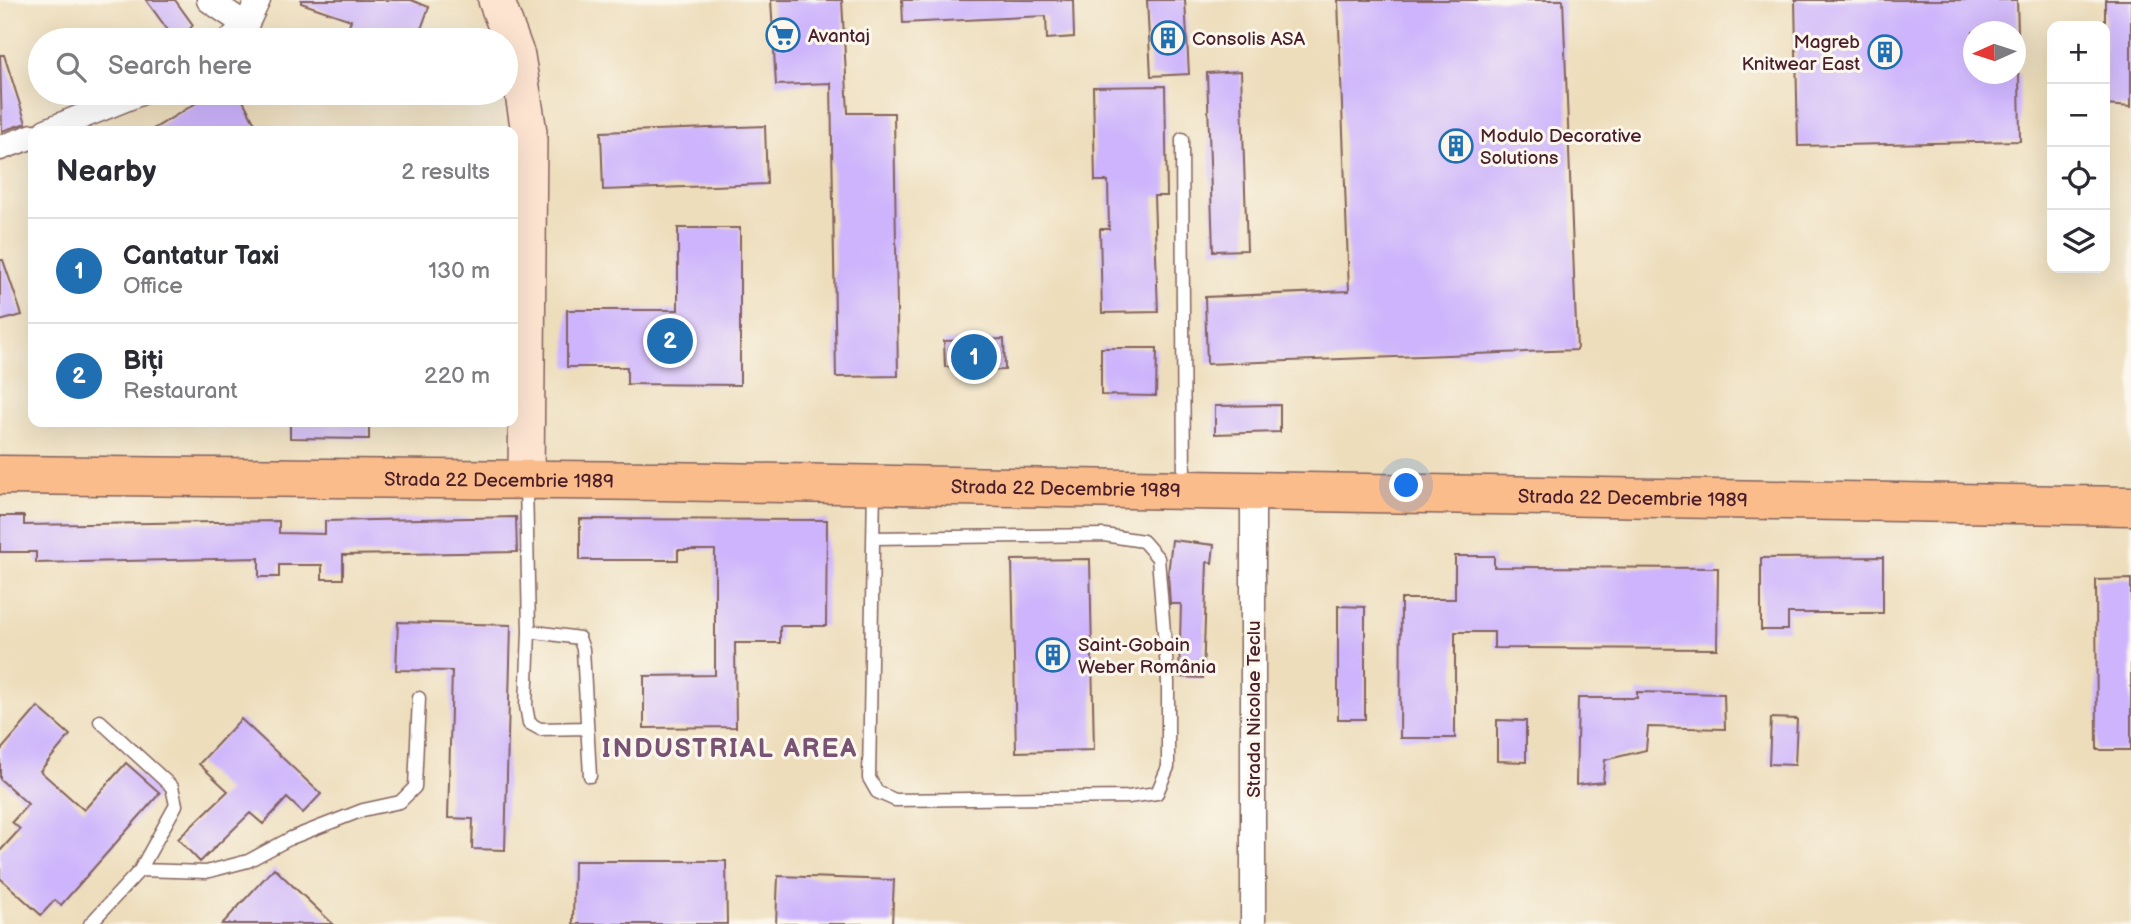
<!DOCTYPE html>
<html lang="en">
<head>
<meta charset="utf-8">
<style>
  :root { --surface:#fff; --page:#f7f7f7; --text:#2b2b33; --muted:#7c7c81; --line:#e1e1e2; --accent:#1f6fb2 }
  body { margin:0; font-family:"Balsamiq Sans",sans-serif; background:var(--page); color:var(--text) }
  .controls { position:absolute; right:21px; top:21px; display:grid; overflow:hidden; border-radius:14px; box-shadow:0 7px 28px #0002 }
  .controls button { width:63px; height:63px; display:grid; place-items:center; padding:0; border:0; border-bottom:2px solid var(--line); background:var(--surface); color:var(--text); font:35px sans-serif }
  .compass { position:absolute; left:1963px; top:21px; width:63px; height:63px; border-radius:50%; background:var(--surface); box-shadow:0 7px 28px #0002; rotate:267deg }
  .you { position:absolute; left:1407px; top:486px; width:24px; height:24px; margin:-18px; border:5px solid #fff; border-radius:50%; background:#1a73e8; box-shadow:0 0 0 10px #1a73e833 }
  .badge { display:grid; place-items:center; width:46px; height:46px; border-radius:50%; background:var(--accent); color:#fff; font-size:23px; font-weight:700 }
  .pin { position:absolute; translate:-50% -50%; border:4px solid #fff; box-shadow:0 2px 7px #0006 }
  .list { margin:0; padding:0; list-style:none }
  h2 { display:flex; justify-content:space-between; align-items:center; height:91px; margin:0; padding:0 28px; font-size:30px }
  h2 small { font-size:23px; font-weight:400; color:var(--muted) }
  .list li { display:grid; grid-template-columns:46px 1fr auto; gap:21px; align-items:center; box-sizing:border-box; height:105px; padding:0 28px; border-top:2px solid var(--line) }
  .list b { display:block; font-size:26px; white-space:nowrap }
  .list p { margin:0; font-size:23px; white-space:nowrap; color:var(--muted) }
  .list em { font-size:23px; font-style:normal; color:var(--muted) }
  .icon { flex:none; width:38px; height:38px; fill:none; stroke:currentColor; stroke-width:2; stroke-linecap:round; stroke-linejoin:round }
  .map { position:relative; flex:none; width:2131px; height:924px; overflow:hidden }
  .search { position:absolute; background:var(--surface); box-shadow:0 7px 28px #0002; left:28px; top:28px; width:490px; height:77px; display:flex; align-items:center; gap:18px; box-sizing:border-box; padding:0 24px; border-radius:38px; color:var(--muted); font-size:26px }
  .panel { position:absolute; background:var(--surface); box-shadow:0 7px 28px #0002; left:28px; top:126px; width:490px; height:301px; border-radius:14px }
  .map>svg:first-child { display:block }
  .building { fill:#cdb4fc }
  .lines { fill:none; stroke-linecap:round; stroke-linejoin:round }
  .lane-casing { stroke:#83625d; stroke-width:15 }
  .street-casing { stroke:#83625d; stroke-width:27 }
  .secondary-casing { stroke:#83625d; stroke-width:38 }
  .primary-casing { stroke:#83625d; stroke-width:41 }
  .lane { stroke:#fff; stroke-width:12 }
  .street { stroke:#fff; stroke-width:24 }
  .secondary { stroke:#fde4d1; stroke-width:35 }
  .primary { stroke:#fabc8b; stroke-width:38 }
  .labels { text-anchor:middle; stroke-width:6; stroke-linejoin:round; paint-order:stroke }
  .poi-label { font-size:19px; fill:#4a1f2b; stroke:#fbf7ec; text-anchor:start }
  .street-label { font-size:19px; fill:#4a1f2b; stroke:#fbf7ec }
  .district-label { font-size:26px; font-weight:bold; letter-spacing:2px; fill:#785374; stroke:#fbf7ec }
</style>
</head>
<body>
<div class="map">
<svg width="2131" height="924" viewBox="0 0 2131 924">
  <rect width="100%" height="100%" fill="#fbf7ec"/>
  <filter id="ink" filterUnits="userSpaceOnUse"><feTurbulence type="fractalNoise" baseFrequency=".0143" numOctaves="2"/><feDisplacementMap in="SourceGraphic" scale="14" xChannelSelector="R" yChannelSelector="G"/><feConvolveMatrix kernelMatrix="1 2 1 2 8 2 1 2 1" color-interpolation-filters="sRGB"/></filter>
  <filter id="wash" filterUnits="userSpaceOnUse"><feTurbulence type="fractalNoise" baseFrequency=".00686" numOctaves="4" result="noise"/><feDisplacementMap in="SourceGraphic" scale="28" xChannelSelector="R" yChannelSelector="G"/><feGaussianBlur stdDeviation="1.57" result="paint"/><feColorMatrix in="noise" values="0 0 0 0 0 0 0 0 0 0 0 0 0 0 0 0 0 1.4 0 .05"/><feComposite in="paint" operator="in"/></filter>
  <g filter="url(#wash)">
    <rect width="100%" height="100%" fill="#edddbb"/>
    <g id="blocks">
      <path class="building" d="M146,0h29l18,25 -12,15h-6z
        M301,0h110l18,7 -12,33h-73l7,-20 -50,-17z
        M771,0h71l6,113h46l4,263 -62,1 -5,-294 -55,2z
        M902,0h171l1,37 -27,2 -1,-23 -143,7z
        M1147,0h38l4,74 -38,2z
        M1338,0h225l14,350 -370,14 -2,-67 144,-6z
        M1795,0h222l1,32h-45v42h46l1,67 -222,5z
        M2105,0h26v107l-26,-2z
        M0,55h4l22,68 -24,8z
        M1241,71l6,179 -34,1 -6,-178z
        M1165,86l2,110h-13l4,116 -56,1 -2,-84h9l-1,-48h-13l-2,-94z
        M213,93h26l20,38h-109z
        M765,126l2,58 -164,6 -2,-58z
        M678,228h62v157l-113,-1v-17h-60v-57h111z
        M0,260h3l19,55 -22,6z
        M1004,339l1,31 -40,1v-5l-20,1 -1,-26z
        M1101,348h56l-1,48 -55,-1z
        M1280,405v27l-65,2v-28z
        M290,422h79v17l-79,-1z
        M0,516h24v9l255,-4v12l46,1v-13l191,-4 1,35 -174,3v24h-21v-14h-43v12h-20v-19l-223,5v-11h-36z
        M580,519l247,1 -1,106h-46v17h-45l1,84 -92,1v-52l71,-1v-125h-37v10h-98z
        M1172,540l42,5 -2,18 -5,-1 -4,116 -24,-1 2,-73h-11l-2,-30z
        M1455,556h39v11l224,1 -1,81 -223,-1v-16h-39v106h-55l1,-139h54z
        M1883,557v56h-95v17h-27v-72z
        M1090,559l4,191 -78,2 -4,-192z
        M2131,579v171h-34l-1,-170z
        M1338,606l27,1v112h-27z
        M398,622l113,3 -6,225 -33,-1 1,-30 -25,-1 4,-147 -56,-1z
        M1637,692l87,2 1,35 -77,-2 -2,23 -41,10 -2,22 -27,3 2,-87h59z
        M38,707l32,28 -30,36 44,39 42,-47 34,30 -99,112 -6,-5 -14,15 -41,-37v-27l20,-22 -8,-7 16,-18 -28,-25v-28z
        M1771,718l26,1 -2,46 -26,-1z
        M241,719l80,75 -18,19 -16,-15 -24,26 -13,-11 -50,49 -22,-23 50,-48 -29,-27z
        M1497,720l29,1v41l-29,-1z
        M574,861h152l1,63h-154z
        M274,868l59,56h-111z
        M778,876l116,4 -2,44h-116z"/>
    </g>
  </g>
  <g filter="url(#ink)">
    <use href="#blocks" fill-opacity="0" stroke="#83625d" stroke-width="2"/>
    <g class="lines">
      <defs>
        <path id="lane" d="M1182,139l2,346
          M526,482l3,149 -3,75 3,17 11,6 47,-1
          M873,538l231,-3 39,6 15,17 10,124v85l-11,26 -29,4 -233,3 -18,-8 -8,-14 5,-291
          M529,631l50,7 4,11 7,127
          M140,870l66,2 42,-11 43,-23 72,-28 37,-8 15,-15 4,-89
          M90,924l50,-54 36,-65 -4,-18 -72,-66"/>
        <path id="street" d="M209,0l37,25
          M230,40l16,-15 12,-25
          M46,131l94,-38
          M0,148l33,-12
          M1253,494v430"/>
        <path id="secondary" d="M496,0l21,56 12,76 -3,348"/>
        <g id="primary">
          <path id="s1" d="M0,475l661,6 1470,25"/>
        </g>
      </defs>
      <use href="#lane" class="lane-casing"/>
      <use href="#street" class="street-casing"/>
      <use href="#secondary" class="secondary-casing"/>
      <use href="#primary" class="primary-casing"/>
      <use href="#lane" class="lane"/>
      <use href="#street" class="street"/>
      <use href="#secondary" class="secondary"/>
      <use href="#primary" class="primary"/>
    </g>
  </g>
  <defs>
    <symbol id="supermarket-ring" viewBox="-11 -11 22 22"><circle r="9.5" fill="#fbf7ec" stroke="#1f6fb2" stroke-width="1.5"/><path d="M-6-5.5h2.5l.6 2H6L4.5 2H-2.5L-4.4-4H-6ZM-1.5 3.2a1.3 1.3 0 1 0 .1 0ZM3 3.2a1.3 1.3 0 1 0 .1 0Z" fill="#1f6fb2"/></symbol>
    <symbol id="building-ring" viewBox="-11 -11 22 22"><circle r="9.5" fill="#fbf7ec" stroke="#1f6fb2" stroke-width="1.5"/><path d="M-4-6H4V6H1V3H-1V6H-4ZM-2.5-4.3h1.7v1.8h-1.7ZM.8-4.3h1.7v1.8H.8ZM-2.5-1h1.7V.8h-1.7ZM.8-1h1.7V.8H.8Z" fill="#1f6fb2"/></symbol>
  </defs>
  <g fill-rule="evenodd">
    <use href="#supermarket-ring" x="764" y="16" width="38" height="38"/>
    <use href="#building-ring" x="1149" y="19" width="38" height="38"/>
    <use href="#building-ring" x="1866" y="33" width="38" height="38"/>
    <use href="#building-ring" x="1437" y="127" width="38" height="38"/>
    <use href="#building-ring" x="1034" y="636" width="38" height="38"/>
  </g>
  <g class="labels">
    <g class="poi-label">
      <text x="808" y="42">Avantaj</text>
      <text x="1192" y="45">Consolis ASA</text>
      <text x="1860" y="48" text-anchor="end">Magreb<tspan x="1860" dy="22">Knitwear East</tspan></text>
      <text x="1480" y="142">Modulo Decorative<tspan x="1480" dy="22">Solutions</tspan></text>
      <text x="1078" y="651">Saint-Gobain<tspan x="1078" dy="22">Weber România</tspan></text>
    </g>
    <g class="street-label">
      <text dy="7" stroke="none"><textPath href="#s1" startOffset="499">Strada 22 Decembrie 1989</textPath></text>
      <text dy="7" stroke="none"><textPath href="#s1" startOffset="1066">Strada 22 Decembrie 1989</textPath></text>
      <text dy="7" stroke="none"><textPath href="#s1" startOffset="1633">Strada 22 Decembrie 1989</textPath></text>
      <text transform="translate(1253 709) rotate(-90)" y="7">Strada Nicolae Teclu</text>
    </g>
    <g class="district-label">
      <text x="730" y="757">INDUSTRIAL AREA</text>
    </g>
  </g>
</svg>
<div class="controls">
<button>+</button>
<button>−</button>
<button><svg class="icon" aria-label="locate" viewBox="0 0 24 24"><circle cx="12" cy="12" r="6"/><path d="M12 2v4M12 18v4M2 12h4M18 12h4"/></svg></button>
<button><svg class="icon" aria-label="layers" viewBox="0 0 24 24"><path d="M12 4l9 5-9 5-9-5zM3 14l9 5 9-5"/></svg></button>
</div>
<svg class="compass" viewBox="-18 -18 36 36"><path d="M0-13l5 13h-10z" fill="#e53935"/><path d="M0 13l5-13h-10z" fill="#7c7c81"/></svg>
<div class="you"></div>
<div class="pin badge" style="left:974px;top:357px">1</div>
<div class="pin badge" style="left:670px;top:341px">2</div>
<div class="search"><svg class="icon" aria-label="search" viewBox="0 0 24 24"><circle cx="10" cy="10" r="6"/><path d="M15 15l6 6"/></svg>Search here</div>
<section class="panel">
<h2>Nearby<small>2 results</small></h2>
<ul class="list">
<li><span class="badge">1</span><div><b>Cantatur Taxi</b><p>Office</p></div><em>130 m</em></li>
<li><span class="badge">2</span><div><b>Biți</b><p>Restaurant</p></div><em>220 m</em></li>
</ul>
</section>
</div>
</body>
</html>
